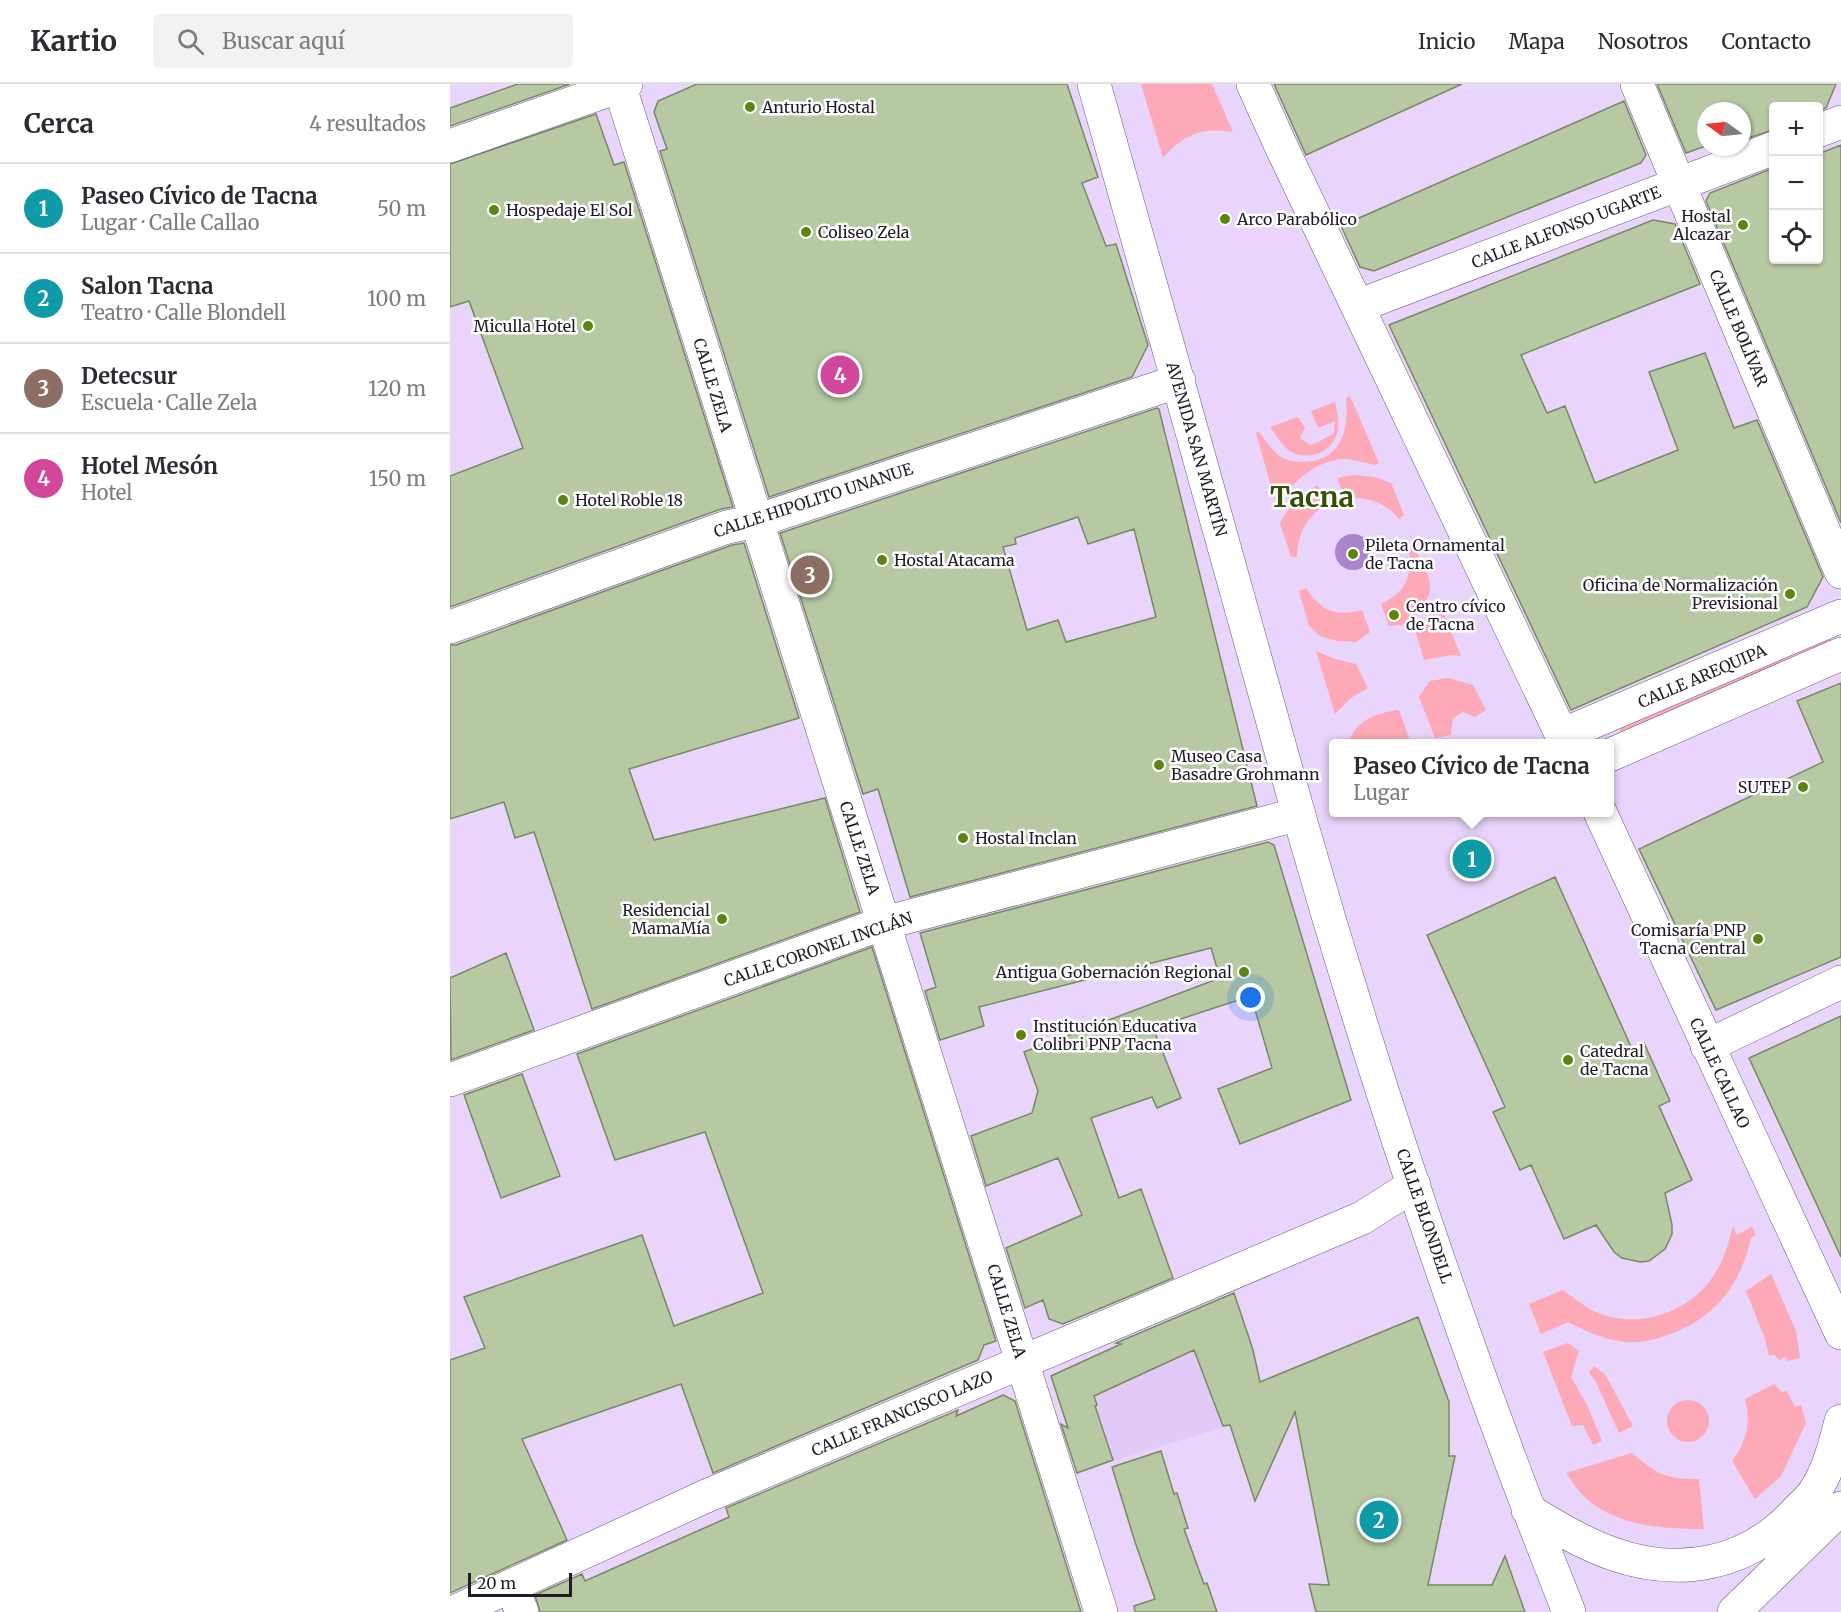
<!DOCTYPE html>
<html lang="es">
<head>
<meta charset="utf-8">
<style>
  :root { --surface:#fff; --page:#f2f2f3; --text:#2b2b33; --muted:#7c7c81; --line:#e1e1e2; --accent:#7c3aed }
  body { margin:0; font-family:Merriweather,serif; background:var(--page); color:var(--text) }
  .controls { position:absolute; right:18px; top:18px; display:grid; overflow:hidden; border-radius:6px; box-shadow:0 2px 4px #0004 }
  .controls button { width:54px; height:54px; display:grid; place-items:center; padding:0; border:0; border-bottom:2px solid var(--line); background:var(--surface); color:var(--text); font:30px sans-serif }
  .compass { position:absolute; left:1247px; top:18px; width:54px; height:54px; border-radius:50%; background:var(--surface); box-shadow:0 2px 4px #0004; rotate:285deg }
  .scale { position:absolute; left:18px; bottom:15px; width:104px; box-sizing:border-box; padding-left:6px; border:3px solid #221b29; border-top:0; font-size:16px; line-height:21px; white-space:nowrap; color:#221b29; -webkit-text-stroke:4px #fff; paint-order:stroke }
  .you { position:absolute; left:801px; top:914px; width:21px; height:21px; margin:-15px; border:4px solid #fff; border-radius:50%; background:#1a73e8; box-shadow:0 0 0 9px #1a73e833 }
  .badge { display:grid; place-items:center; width:39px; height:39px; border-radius:50%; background:var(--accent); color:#fff; font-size:20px; font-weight:700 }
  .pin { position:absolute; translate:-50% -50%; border:3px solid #fff; box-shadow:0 2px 6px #0006 }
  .popup { position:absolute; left:879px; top:655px; width:285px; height:78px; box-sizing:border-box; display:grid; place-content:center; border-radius:6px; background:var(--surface); filter:drop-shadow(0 2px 4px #0005); font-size:20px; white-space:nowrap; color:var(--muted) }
  .popup b { font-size:22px; color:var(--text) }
  .popup::after { content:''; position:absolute; left:50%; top:100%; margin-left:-12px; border:12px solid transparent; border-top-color:var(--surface) }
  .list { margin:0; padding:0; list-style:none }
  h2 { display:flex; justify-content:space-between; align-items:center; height:78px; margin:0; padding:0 24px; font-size:26px }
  h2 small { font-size:20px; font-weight:400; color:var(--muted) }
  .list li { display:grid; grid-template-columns:39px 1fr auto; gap:18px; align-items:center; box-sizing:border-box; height:90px; padding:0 24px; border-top:2px solid var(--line) }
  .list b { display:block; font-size:22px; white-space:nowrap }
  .list p { margin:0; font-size:20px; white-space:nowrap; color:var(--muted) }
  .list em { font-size:20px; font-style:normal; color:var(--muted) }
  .icon { flex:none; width:33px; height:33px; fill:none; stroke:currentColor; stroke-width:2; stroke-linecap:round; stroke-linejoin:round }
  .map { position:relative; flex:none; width:1391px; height:1528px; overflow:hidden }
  header { display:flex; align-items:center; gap:36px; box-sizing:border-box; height:84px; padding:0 30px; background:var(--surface); border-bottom:2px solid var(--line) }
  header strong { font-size:28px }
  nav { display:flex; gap:33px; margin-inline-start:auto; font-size:21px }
  .search { width:420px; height:54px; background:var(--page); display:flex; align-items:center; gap:15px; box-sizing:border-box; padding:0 21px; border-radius:6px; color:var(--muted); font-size:22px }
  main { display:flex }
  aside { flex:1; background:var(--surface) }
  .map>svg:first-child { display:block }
  .built { fill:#e1c9f8 }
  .green { fill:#fda9b7 }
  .water { fill:#ab84cc }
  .building { fill:#b6c9a2; stroke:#788964; stroke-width:1.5; fill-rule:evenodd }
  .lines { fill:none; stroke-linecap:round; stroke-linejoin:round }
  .minor-casing { stroke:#69577a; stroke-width:34 }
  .minor { stroke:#fff; stroke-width:33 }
  .poi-dot { fill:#5c850d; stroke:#fff; stroke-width:2 }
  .labels { text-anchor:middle; stroke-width:5; stroke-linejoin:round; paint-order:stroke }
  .poi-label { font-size:16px; fill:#221b29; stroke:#fff; text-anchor:start }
  .street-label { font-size:16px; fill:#221b29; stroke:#fff }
  .town-label { font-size:28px; font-weight:bold; fill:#354f05; stroke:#fff }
</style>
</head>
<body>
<header>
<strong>Kartio</strong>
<div class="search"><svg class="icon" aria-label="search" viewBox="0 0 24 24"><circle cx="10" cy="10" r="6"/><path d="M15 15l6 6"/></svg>Buscar aquí</div>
<nav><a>Inicio</a><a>Mapa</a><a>Nosotros</a><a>Contacto</a></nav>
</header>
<main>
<aside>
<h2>Cerca<small>4 resultados</small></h2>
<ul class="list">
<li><span class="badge" style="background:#0f9aa8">1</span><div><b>Paseo Cívico de Tacna</b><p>Lugar · Calle Callao</p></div><em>50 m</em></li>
<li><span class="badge" style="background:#0f9aa8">2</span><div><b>Salon Tacna</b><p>Teatro · Calle Blondell</p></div><em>100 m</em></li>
<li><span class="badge" style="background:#8d6e63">3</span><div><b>Detecsur</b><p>Escuela · Calle Zela</p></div><em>120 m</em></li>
<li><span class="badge" style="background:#d1479c">4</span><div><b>Hotel Mesón</b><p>Hotel</p></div><em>150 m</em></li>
</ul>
</aside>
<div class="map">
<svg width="1391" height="1528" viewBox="0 0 1391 1528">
  <rect width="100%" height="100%" fill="#e9d4fc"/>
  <path class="built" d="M784,1209l16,45 10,44 -30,43 -149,46 -30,-95z"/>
  <path class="green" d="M691,0h71l21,48c-31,-5 -49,2 -70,26z
    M900,312l29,67 -4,2c-9,-2 -19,-5 -28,-6 -30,-1 -54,24 -71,45l-20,-71 3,-1c5,6 11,16 18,22 7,6 17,8 26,8 39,-1 46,-32 43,-64z
    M885,318c2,11 5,21 2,32 -7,21 -33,28 -50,15 -7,-6 -11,-15 -17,-22l28,-10 7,11 -5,10 10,7c8,-1 15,-8 24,-11l1,-13 -17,7 -7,-17z
    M903,391l22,2 16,6 13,32 -5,4c-13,-17 -33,-23 -54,-21l-8,-20z
    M868,401l7,20c-18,12 -28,29 -28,52h-6l-11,-34c10,-18 20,-29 38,-38z
    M965,464c19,39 24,42 -8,76l-18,2 -8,-22c25,-12 31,-27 28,-55z
    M856,504c15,23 29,29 56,22l8,22 -14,10 -19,-1 -17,-5 -11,-10 -10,-35z
    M987,514l24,58 -9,-1 -28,5 -8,-27 12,-16z
    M1378,551l5,11 -211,89 -4,-10z
    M866,567l19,8 21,5 12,24 -17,10 -16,16z
    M998,594l25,7 13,25 -11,7 -12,-5 -10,6 -2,17 -16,3 -16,-41 11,-16z
    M949,626l12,33h-63c9,-23 27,-30 51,-33z
    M1283,1142l4,9 15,-8 4,8 -5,3c-11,49 -38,82 -86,98 -15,5 -30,8 -46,5 -18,-3 -34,-10 -51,-19l-27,12 -12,-30 34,-14c12,9 24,19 38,24 42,16 95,-5 116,-44 8,-13 12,-29 16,-44z
    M1321,1190l25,57 4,27 -12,3 -3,-4 -6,3 -4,-5h-6l-5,-19 -18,-45z
    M1118,1259l11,8 -8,26 16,28 15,36 -9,4 -10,-20 -11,1 -29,-74z
    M1144,1282l11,8 28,52 -14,7 -24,-53 -6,-7z
    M1324,1300l8,8 5,-1 8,16 6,-2 5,18 -25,53 -26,23 -23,-38c15,-20 19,-38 13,-62z
    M1217 1337a21 21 0 1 1 42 0a21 21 0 1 1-42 0Z
    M1182,1369c25,21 33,26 67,26l5,50c-42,0 -94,-3 -124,-37 -5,-5 -9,-13 -14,-19z"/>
  <path class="water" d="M885 468a18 18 0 1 1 36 0a18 18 0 1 1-36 0Z"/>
  <path class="building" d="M68,0h52l-120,42v-18z
    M247,0h370l31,93 -16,6 24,63 10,-2 32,101 -16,32 -363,120 -109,-346 7,-2 -13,-37 4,-11z
    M824,0h188l-156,71z
    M1207,0h179l-10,24 -8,3v-5h-45v24l-31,10v-29h-36v35l-20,7z
    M1174,17l22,54 -5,8 -267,108 -14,-4 -19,-41z
    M146,30l18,51 10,-3 109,345 -12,2 -271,98v-131l73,-28 -54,-147 -19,6v-143z
    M1391,61v378l-135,-322 4,-8 63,-25v92h45v-106z
    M1203,136l22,4 25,60 -179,71 26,58 18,-7 30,77 83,-33 -29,-78 56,-19 29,75 23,-8 66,157 -16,30 -236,103 -182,-385z
    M707,324l2,1 98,397 -347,91 -32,-108 -15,5 -83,-261zM628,433l10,27 46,-15 22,88 -90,25 -8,-22 -31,10 -24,-83 13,-3 -1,-6z
    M294,459l55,175 -170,51 25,71 171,-42 35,114 -268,97 -58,-177 -19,6 -11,-36 -54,17v-174h6l276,-100z
    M1391,599v274l-125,53 -77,-161 184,-87 -26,-61z
    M818,758l6,3 77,255 -111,44 -22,-55 54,-21 -21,-72 -98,32 28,70 -24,10 -5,-11 -61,21 28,80 22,-9 32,89 -110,46 -14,-5 -6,-19 -18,8 -19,-60 76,-33 -24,-57 -72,28 -15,-50 61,-23 6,-22 -14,-39 196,-74 -9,-30 -232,59 5,19 -44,14 -15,-49 11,-4 -16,-54z
    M1105,793l77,172 12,-6 26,58 -11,5 33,74 -27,13 7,32v9l-7,15 -16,12 -9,1 -18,-4 -8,-6 -18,-27 -32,14 -33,-74 -11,5 -27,-58 12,-5 -78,-172z
    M422,863l124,394 -12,4 -6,15 -265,113 -32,-89 -159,55 45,101 -117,53v-233l35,-12 -21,-51 178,-62 32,91 89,-33 -58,-161 -90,28 -38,-106z
    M56,869l28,77 -83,30 -1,-82z
    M1391,932v241l-92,-199z
    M72,990l38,102 -59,22 -37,-103z
    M784,1209l19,57 7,32 158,-65 31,85v54h6l-27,129h64l13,-29 20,56h-209l-7,-28 20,1 -34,-173 -40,89 -25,-76 -7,1 -29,-76 -100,46 3,9 -2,1 18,54 -36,13 -16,-49 7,4 -17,-52 70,-32 -5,-1z
    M553,1311l12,6 66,211h-541l-5,-17 47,-21 3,7 144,-64 -3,-9 232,-98 -2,6z
    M711,1367l13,43 3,-1 11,35 -4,1 20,55 3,-1 10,29h-82l-1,-6 21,-7 -20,-57 -23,-75z"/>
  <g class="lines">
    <defs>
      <path id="minor" d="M169,0l482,1528
        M644,0c70,242 135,486 204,728 77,271 167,539 271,800
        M803,0l27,60 286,600
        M1187,0l204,488
        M1368,47l23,-9
        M0,62l176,-62
        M908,222l416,-158
        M0,543l277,-100 29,-6 423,-140
        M1112,651l279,-119
        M1160,671l231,-101
        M1150,728l241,521
        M1257,962l134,-64
        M0,996l434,-157 415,-109
        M1078,1426c28,17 54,33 85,44 66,23 133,11 181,-40 6,-7 14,-13 19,-20 15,-21 22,-49 28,-73
        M61,1502l11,26
        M4,1528l250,-115 658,-279 52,-33
        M1284,1528l107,-104"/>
    </defs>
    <use href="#minor" class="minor-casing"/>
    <use href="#minor" class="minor"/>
  </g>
  <g class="poi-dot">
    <circle cx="300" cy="23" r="6"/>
    <circle cx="44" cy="126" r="6"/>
    <circle cx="775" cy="135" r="6"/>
    <circle cx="1293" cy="141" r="6"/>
    <circle cx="356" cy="148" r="6"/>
    <circle cx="138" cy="242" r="6"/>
    <circle cx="113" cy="416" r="6"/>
    <circle cx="903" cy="470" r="6"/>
    <circle cx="432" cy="476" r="6"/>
    <circle cx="1340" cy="510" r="6"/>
    <circle cx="944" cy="531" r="6"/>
    <circle cx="709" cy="681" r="6"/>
    <circle cx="1353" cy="703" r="6"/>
    <circle cx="513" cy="754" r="6"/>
    <circle cx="272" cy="835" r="6"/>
    <circle cx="1308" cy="855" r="6"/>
    <circle cx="794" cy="888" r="6"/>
    <circle cx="571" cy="951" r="6"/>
    <circle cx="1118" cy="976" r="6"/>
  </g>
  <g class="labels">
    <g class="poi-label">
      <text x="312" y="29">Anturio Hostal</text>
      <text x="56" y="132">Hospedaje El Sol</text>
      <text x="1281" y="138" text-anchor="end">Hostal<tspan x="1281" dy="18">Alcazar</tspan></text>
      <text x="787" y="141">Arco Parabólico</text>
      <text x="368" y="154">Coliseo Zela</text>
      <text x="126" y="248" text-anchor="end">Miculla Hotel</text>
      <text x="125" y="422">Hotel Roble 18</text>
      <text x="915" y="467">Pileta Ornamental<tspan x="915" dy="18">de Tacna</tspan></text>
      <text x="444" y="482">Hostal Atacama</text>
      <text x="1328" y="507" text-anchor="end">Oficina de Normalización<tspan x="1328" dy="18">Previsional</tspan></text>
      <text x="956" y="528">Centro cívico<tspan x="956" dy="18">de Tacna</tspan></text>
      <text x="721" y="678">Museo Casa<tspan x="721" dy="18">Basadre Grohmann</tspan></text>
      <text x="1341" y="709" text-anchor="end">SUTEP</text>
      <text x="525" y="760">Hostal Inclan</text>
      <text x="260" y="832" text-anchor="end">Residencial<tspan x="260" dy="18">MamaMía</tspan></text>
      <text x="1296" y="852" text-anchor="end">Comisaría PNP<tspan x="1296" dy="18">Tacna Central</tspan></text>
      <text x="782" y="894" text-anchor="end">Antigua Gobernación Regional</text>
      <text x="583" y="948">Institución Educativa<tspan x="583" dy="18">Colibri PNP Tacna</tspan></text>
      <text x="1130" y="973">Catedral<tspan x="1130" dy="18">de Tacna</tspan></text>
    </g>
    <g class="street-label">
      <text transform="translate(1116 143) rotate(-21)" y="6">CALLE ALFONSO UGARTE</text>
      <text transform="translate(1289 244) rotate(67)" y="6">CALLE BOLÍVAR</text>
      <text transform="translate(263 301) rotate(73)" y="6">CALLE ZELA</text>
      <text transform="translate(747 365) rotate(74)" y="6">AVENIDA SAN MARTÍN</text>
      <text transform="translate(363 416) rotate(-18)" y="6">CALLE HIPOLITO UNANUE</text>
      <text transform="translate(1252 592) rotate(-23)" y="6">CALLE AREQUIPA</text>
      <text transform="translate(410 764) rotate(72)" y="6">CALLE ZELA</text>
      <text transform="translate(368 865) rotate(-19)" y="6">CALLE CORONEL INCLÁN</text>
      <text transform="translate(1270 989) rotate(65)" y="6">CALLE CALLAO</text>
      <text transform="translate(975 1132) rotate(71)" y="6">CALLE BLONDELL</text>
      <text transform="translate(557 1227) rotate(73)" y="6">CALLE ZELA</text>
      <text transform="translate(452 1329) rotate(-23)" y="6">CALLE FRANCISCO LAZO</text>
    </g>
    <g class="town-label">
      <text x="862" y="423">Tacna</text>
    </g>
  </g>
</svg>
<div class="controls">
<button>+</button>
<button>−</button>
<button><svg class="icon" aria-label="locate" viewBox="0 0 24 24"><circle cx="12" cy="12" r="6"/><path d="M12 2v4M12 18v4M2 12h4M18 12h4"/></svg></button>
</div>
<svg class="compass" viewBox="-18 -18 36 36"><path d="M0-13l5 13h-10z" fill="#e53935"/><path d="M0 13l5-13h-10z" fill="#7c7c81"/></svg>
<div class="scale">20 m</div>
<div class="you"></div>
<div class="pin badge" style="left:1022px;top:775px;background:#0f9aa8">1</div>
<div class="popup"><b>Paseo Cívico de Tacna</b>Lugar</div>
<div class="pin badge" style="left:929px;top:1436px;background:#0f9aa8">2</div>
<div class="pin badge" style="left:360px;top:491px;background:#8d6e63">3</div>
<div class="pin badge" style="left:390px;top:291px;background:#d1479c">4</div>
</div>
</main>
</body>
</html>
